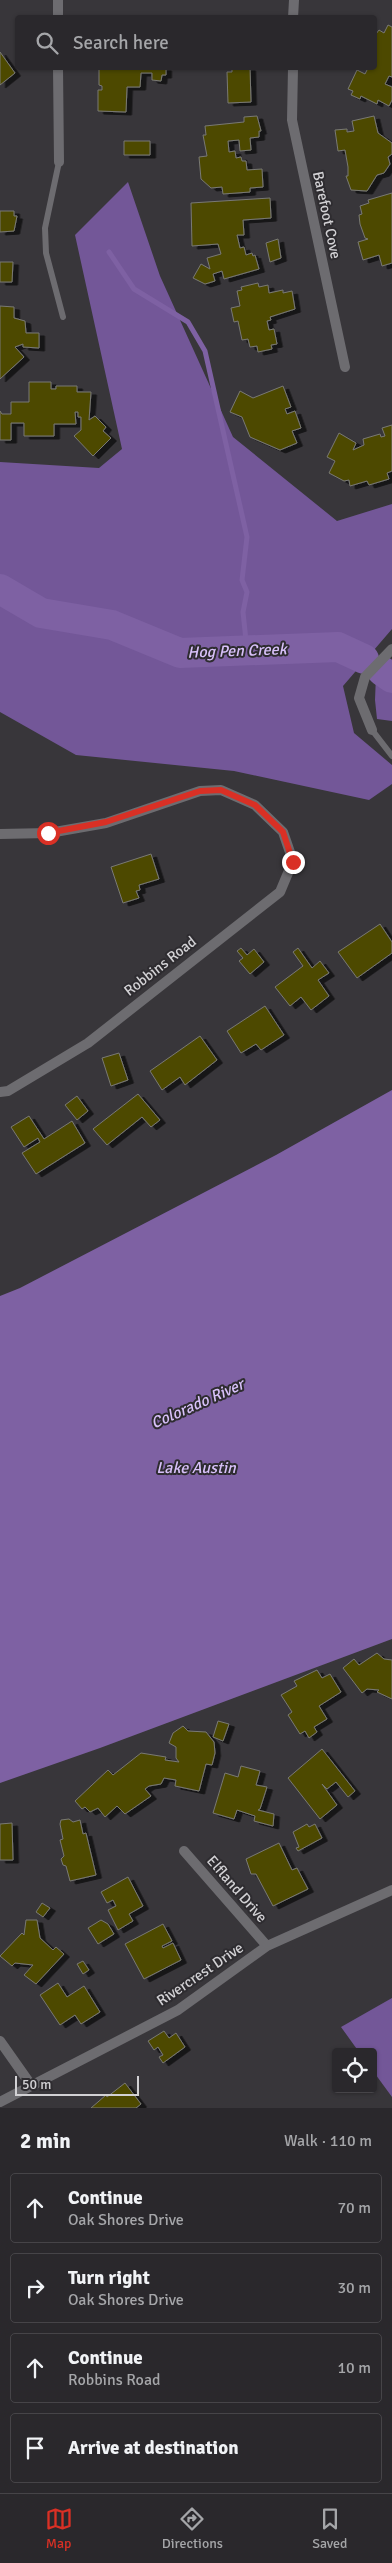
<!DOCTYPE html>
<html lang="en">
<head>
<meta charset="utf-8">
<style>
  :root { --surface:#2a282c; --page:#323034; --text:#f1f3f6; --muted:#a5a6a9; --line:#464448; --accent:#d93025 }
  body { margin:0; font-family:Signika,sans-serif; background:var(--page); color:var(--text) }
  .controls { position:absolute; right:15px; bottom:15px; display:grid; overflow:hidden; border-radius:5px; box-shadow:0 1px 4px #0004 }
  .controls button { width:45px; height:45px; display:grid; place-items:center; padding:0; border:0; border-bottom:1px solid var(--line); background:var(--surface); color:var(--text); font:25px sans-serif }
  .scale { position:absolute; left:15px; bottom:12px; width:124px; box-sizing:border-box; padding-left:5px; border:2px solid #d2d1d4; border-top:0; font-size:14px; line-height:18px; white-space:nowrap; color:#d2d1d4; -webkit-text-stroke:4px #2e2c30; paint-order:stroke }
  .stop { position:absolute; width:15px; height:15px; margin:-11px; border:4px solid #d93025; border-radius:50%; background:#fff }
  .stop.end { background:#d93025; border-color:#fff; box-shadow:0 1px 5px #0008 }
  .list { margin:0; padding:0; list-style:none }
  h2 { display:flex; justify-content:space-between; align-items:center; height:65px; margin:0; padding:0 20px; font-size:21px }
  h2 small { font-size:16px; font-weight:400; color:var(--muted) }
  .list li { display:grid; grid-template-columns:32px 1fr auto; gap:15px; align-items:center; box-sizing:border-box; height:70px; margin:0 10px 10px; padding:0 10px; border:1px solid var(--line); border-radius:5px }
  .list b { display:block; font-size:19px; white-space:nowrap }
  .list p { margin:0; font-size:16px; white-space:nowrap; color:var(--muted) }
  .list em { font-size:16px; font-style:normal; color:var(--muted) }
  .icon { flex:none; width:28px; height:28px; fill:none; stroke:currentColor; stroke-width:2; stroke-linecap:round; stroke-linejoin:round }
  .map { position:relative; flex:none; width:392px; height:2108px; overflow:hidden }
  .search { position:absolute; background:var(--surface); box-shadow:0 1px 4px #0004; left:15px; right:15px; top:15px; height:55px; display:flex; align-items:center; gap:12px; box-sizing:border-box; padding:0 18px; border-radius:5px; color:var(--muted); font-size:19px }
  .sheet { height:385px; background:var(--surface) }
  nav { display:flex; justify-content:space-around; align-items:center; box-sizing:border-box; height:70px; border-top:1px solid var(--line); background:var(--surface); font-size:14px; color:var(--muted) }
  nav a { display:grid; justify-items:center; gap:2px }
  nav .on { color:var(--accent) }
  .map>svg:first-child { display:block }
  .forest { fill:#735798 }
  .water { fill:#7e61a3 }
  .lines { fill:none; stroke-linecap:round; stroke-linejoin:round }
  .stream { stroke:#7e61a3; stroke-width:5 }
  .river { stroke:#7e61a3; stroke-width:30 }
  .building { fill:#4d4903; stroke:#797974; filter:url(#shadow) }
  .service { stroke:#6d6c70; stroke-width:6 }
  .minor { stroke:#6d6c70; stroke-width:10 }
  .route { stroke:#d93025; stroke-width:6 }
  .labels { text-anchor:middle; stroke-width:4; stroke-linejoin:round; paint-order:stroke }
  .street-label { font-size:15px; fill:#d2d1d4; stroke:#2e2c30 }
  .water-label { font-size:16px; font-style:italic; fill:#d8c1f9; stroke:#2e2c30 }
</style>
</head>
<body>
<div class="map">
<svg width="392" height="2108" viewBox="0 0 392 2108">
  <defs>
    <filter id="shadow"><feDropShadow dx="5.5" dy="3" stdDeviation="0" flood-color="#0009"/></filter>
  </defs>
  <rect width="100%" height="100%" fill="#38363a"/>
  <path class="forest" d="M128,182l32,94 73,161 104,84 55,-17v125l-49,57 11,47 38,32v19l-23,16 -135,-29 -158,-16 -76,-43v-250l99,6 23,-19 -47,-214z
    M392,660v61l-15,-2 -2,-19 1,-25z
    M392,1998v99l-19,-26v-19h-14l-18,-25z"/>
  <path class="water" d="M392,1090v549l-292,109 -100,35v-487l20,-8 256,-133z"/>
  <g class="lines">
    <path class="stream" d="M109,252l25,37 54,33 17,29 42,186 -5,43 5,12 -4,20 4,38"/>
    <path class="river" d="M0,589l41,24 71,12 68,28 158,-6 26,12
      M382,671l10,7"/>
  </g>
  <path class="building" d="M388,25l4,2v50l-3,-1 -4,8 7,3v13l-3,6 -11,-6 -1,4 -16,-8 -1,3 -9,-4 2,-4 -5,-2 9,-19 8,4 3,-6h6v-35l2,1 3,-4 5,3z
    M0,52l15,21 -15,12z
    M99,68h67v7h-4l-1,6 -9,-1v-7h-11l-1,14h-13l-1,25 -28,-1v-21h4v-4l-3,-1z
    M232,68h18l1,34 -23,1 -1,-31h5z
    M257,116l4,15h-2v6l-9,1 1,12 -11,1 -1,-11 -11,1 1,11 6,-1 1,7 5,-1 1,4h4l1,9 15,-1 1,18 -13,1v4l-27,2 -1,-7 -11,1 -10,-9 -2,-22 8,-1 -4,-21h3l-1,-9 39,-4v-5z
    M374,116l4,17 14,10v11l-4,3 2,7 -6,9 -7,2 -10,16 -16,-1 -5,-14h2v-9l-3,-17 -7,1 -3,-21 12,-1v3l7,-1 -2,-10z
    M124,141h26v14h-26z
    M392,193v70l-10,3 -3,-11 -16,5 -5,-18 10,-3 -3,-1 -5,-14 -1,-9 3,-1 -2,-8 9,-3 -1,-3z
    M270,198l1,20 -28,2 1,15h-7l3,13 4,-1 2,8 6,-2 1,3 2,-1 4,14 -35,10 -2,-8 -9,3 2,7 -10,3 -12,-6 8,-14 9,5 -3,-11 14,-4 -3,-10 -26,2 -1,-43z
    M0,211h14v5h3l-3,15 -14,1z
    M278,239l3,19 -11,4 -4,-19z
    M0,262h13l-1,20h-12z
    M258,283l1,4 9,-2 1,8 14,-3v3l9,-2 3,18 -25,8 1,3 -4,1 2,9 5,-1 3,15 -6,1 1,4 -14,3 -1,-6 -7,1 -2,-8 -6,1 -4,-19 -4,1 -3,-14 9,-2 -3,-15 5,-1 -1,-3z
    M0,306l14,1v11l11,3 1,12h13v15l-16,-1v-3l-8,3 9,10 -24,22z
    M29,382h22v7h5v-3h21v6h14l-2,28 6,-4 11,11 -3,4 8,7 -18,18 -19,-20 7,-6v-13h-3v-5h-3l1,12h-22v12h-30v-13h-13v17h-11v-29l2,3h9v-12h18z
    M283,386l8,21 -6,2 2,5 8,-3 6,17 -9,3 5,12 -17,7 -30,-13 -8,-20 -12,-5 10,-21 13,7z
    M392,425v46l-5,2 2,6 -20,6 -2,-4 -17,5 -1,-6 -5,1 -15,-8 6,-12 -8,-4 12,-24 17,10 -3,7 11,-5 -1,-6 17,-5 1,3 4,-1 -3,-8z
    M151,854l8,25 -20,6 1,5 -4,1 3,7 -16,5 -12,-36z
    M380,924l12,18v11l-35,25 -19,-26z
    M241,948l6,7 7,-6 10,13 -14,12 -11,-13 4,-3 -6,-7z
    M298,948l14,20 8,-7 9,12 -11,7 11,16 -18,14 -10,-13 -11,9 -15,-19 28,-21 -10,-14z
    M265,1006l19,29 -23,15 -5,-6 -15,9 -14,-22z
    M200,1036l17,24 -32,25 -5,-8 -18,13 -12,-19z
    M119,1053l9,27 -17,6 -9,-28z
    M138,1094l22,26 -9,7 -9,-10 -35,28 -14,-16z
    M77,1096l11,15 -11,9 -12,-15z
    M29,1116l15,23 28,-18 13,22 -49,31 -14,-21 18,-11 -2,-4 -14,9 -13,-20z
    M377,1653l7,6 8,1v39l-15,-7 2,-2 -12,-1 -5,4 -19,-25 11,-9 5,6z
    M317,1670l5,8 8,-4 11,18 -22,14 8,13 -13,8 3,5 -8,6 -4,-7 -5,3 -12,-19 4,-3 -11,-17 16,-9 -3,-5z
    M218,1721l11,3 -6,17 -10,-4z
    M183,1726l5,5 18,1 8,10 1,11 -3,12 -6,-1 -7,27 -24,-5 1,-6 -12,-2 -3,6 -12,2 -4,3 6,7 -26,18 -8,-8 -12,11 -7,-9 -8,4 -5,-5 -3,2 -7,-8 33,-31 5,5 28,-22 25,4 -1,3 14,2 -3,-4v-11l-7,-4 4,-10z
    M322,1749l33,42 -7,6 -12,-15 -9,7 -5,-5 15,21 -17,14 -32,-41z
    M241,1766l19,5 -4,14 11,2 -7,22 -2,1 16,4 -1,12 -19,-5 1,-5 -18,-6 -3,9 -21,-6 12,-40 13,4z
    M69,1819l4,3 7,-2 3,14 3,-1 10,42 -26,6 -4,-15 -3,-1 -2,-6 3,-3 -4,-16 3,-1 -3,-15 1,-4z
    M12,1823l1,37h-13v-36z
    M307,1824l2,3 6,-3 7,14 -24,13 -2,-3 3,-1 -6,-15z
    M279,1843l13,27 5,-2 11,21 -35,17 -17,-32h-5l-5,-15z
    M128,1877l15,29 -14,8 4,7 -15,9 -10,-20 8,-4 -3,-6 -6,3 -6,-11z
    M42,1903l8,5 -7,9 -7,-5z
    M26,1920h11l3,18 13,12 3,-3 8,7 -28,30 -12,-9 9,-10 -18,-2 -3,3 -12,-10 22,-23 2,2z
    M101,1920l7,4 6,10 -16,10 -10,-16z
    M163,1924l9,17 -10,5 1,2 10,-5 8,17 -37,19 -19,-35z
    M83,1961l6,9 -6,4 -6,-10z
    M58,1983l9,14 17,-11 16,26 -19,12 -6,-9 -15,10 -20,-30z
    M164,2031l5,7 7,-5 9,14 -22,16 -4,-6 4,-2 -5,-8 -4,3 -6,-9z
    M125,2083l16,21 -5,4h-45l15,-13 1,2z"/>
  <g class="lines">
    <path class="service" d="M59,162l-14,66 1,25 17,64
      M372,730l20,26"/>
    <path class="minor" d="M58,0v18
      M293,18l1,-18
      M58,68l1,94
      M293,68l-1,52 53,247
      M372,730l-13,-32 6,-21 27,-28
      M0,834l49,-1 57,-10 94,-32 21,-1 34,15 28,27 10,29 -13,31 -192,151 -80,48 -8,1
      M184,1851l83,95
      M0,2041l31,44
      M0,2102l178,-92 89,-64 125,-56"/>
  </g>
  <g class="lines">
    <path class="route" d="M48,833l58,-11 94,-31 21,-1 34,15 28,27 10,30"/>
  </g>
  <g class="labels">
    <g class="street-label">
      <text transform="translate(327 215) rotate(78)" y="5">Barefoot Cove</text>
      <text transform="translate(160 966) rotate(-38)" y="5">Robbins Road</text>
      <text transform="translate(237 1889) rotate(49)" y="5">Elfland Drive</text>
      <text transform="translate(200 1974) rotate(-34)" y="5">Rivercrest Drive</text>
    </g>
    <g class="water-label">
      <text transform="translate(237 650) rotate(-2)" y="6">Hog Pen Creek</text>
      <text transform="translate(197 1403) rotate(-24)" y="6">Colorado River</text>
      <text x="196" y="1473">Lake Austin</text>
    </g>
  </g>
</svg>
<div class="controls">
<button><svg class="icon" aria-label="locate" viewBox="0 0 24 24"><circle cx="12" cy="12" r="6"/><path d="M12 2v4M12 18v4M2 12h4M18 12h4"/></svg></button>
</div>
<div class="scale">50 m</div>
<div class="stop" style="left:48px;top:833px"></div>
<div class="stop end" style="left:293px;top:862px"></div>
<div class="search"><svg class="icon" aria-label="search" viewBox="0 0 24 24"><circle cx="10" cy="10" r="6"/><path d="M15 15l6 6"/></svg>Search here</div>
</div>
<section class="sheet">
<h2>2 min<small>Walk · 110 m</small></h2>
<ul class="list">
<li><svg class="icon" aria-label="ahead" viewBox="0 0 24 24"><path d="M12 20V5M6 11l6-6 6 6"/></svg><div><b>Continue</b><p>Oak Shores Drive</p></div><em>70 m</em></li>
<li><svg class="icon" aria-label="right" viewBox="0 0 24 24"><path d="M7 20v-9h11M14 6l5 5-5 5"/></svg><div><b>Turn right</b><p>Oak Shores Drive</p></div><em>30 m</em></li>
<li><svg class="icon" aria-label="ahead" viewBox="0 0 24 24"><path d="M12 20V5M6 11l6-6 6 6"/></svg><div><b>Continue</b><p>Robbins Road</p></div><em>10 m</em></li>
<li><svg class="icon" aria-label="arrive" viewBox="0 0 24 24"><path d="M6 21V4h12l-3 4 3 4H6"/></svg><div><b>Arrive at destination</b></div></li>
</ul>
</section>
<nav>
<a class="on"><svg class="icon" aria-label="map" viewBox="0 0 24 24"><path d="M3 6l6-2 6 2 6-2v14l-6 2-6-2-6 2zM9 4v14M15 6v14"/></svg>Map</a>
<a><svg class="icon" aria-label="directions" viewBox="0 0 24 24"><path d="M12 3l9 9-9 9-9-9zM9 14v-3h6M13 9l2 2-2 2"/></svg>Directions</a>
<a><svg class="icon" aria-label="saved" viewBox="0 0 24 24"><path d="M7 4h10v16l-5-4-5 4z"/></svg>Saved</a>
</nav>
</body>
</html>
